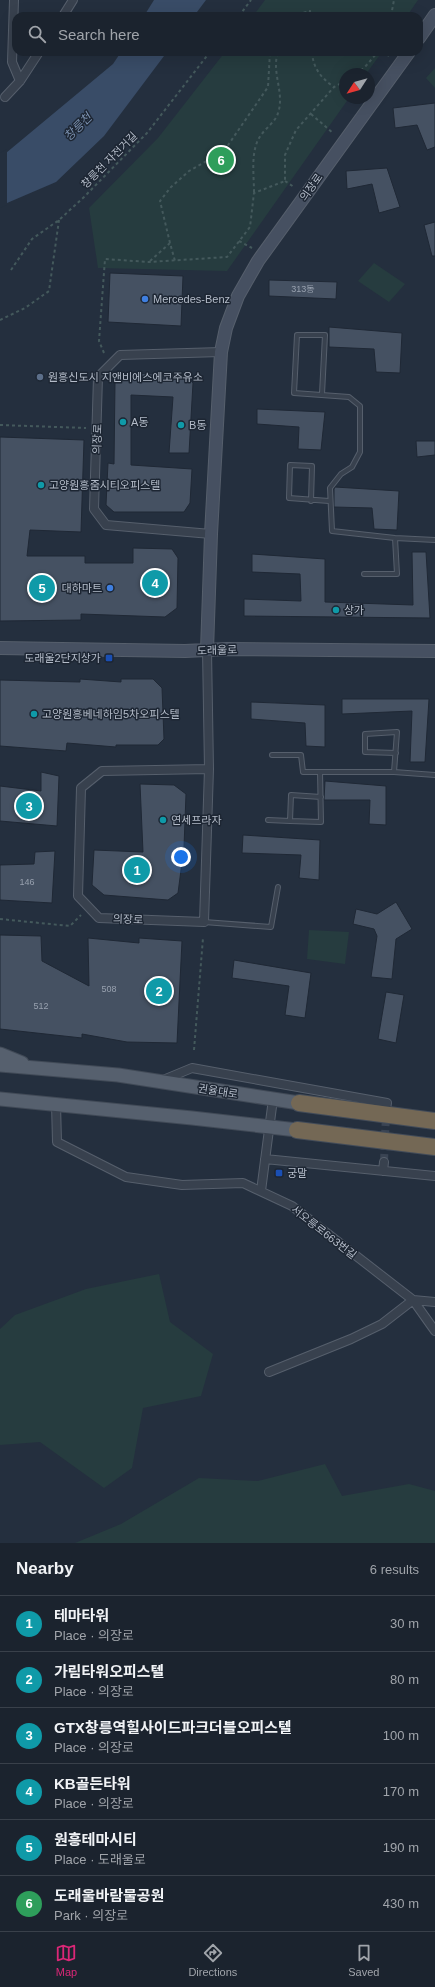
<!DOCTYPE html>
<html lang="en">
<head>
<meta charset="utf-8">
<style>
  :root { --surface:#1b232e; --page:#282f3a; --text:#f1f3f6; --muted:#a0a4aa; --line:#39404a; --accent:#db2777 }
  body { margin:0; font-family:Helvetica,"Noto Sans KR",sans-serif; background:var(--page); color:var(--text) }
  .compass { position:absolute; left:339px; top:68px; width:36px; height:36px; border-radius:50%; background:var(--surface); box-shadow:0 4px 16px #0002; rotate:234deg }
  .you { position:absolute; left:181px; top:857px; width:14px; height:14px; margin:-10px; border:3px solid #fff; border-radius:50%; background:#1a73e8; box-shadow:0 0 0 6px #1a73e833 }
  .badge { display:grid; place-items:center; width:26px; height:26px; border-radius:50%; background:var(--accent); color:#fff; font-size:13px; font-weight:700 }
  .pin { position:absolute; translate:-50% -50%; border:2px solid #fff; box-shadow:0 1px 4px #0006 }
  .list { margin:0; padding:0; list-style:none }
  h2 { display:flex; justify-content:space-between; align-items:center; height:52px; margin:0; padding:0 16px; font-size:17px }
  h2 small { font-size:13px; font-weight:400; color:var(--muted) }
  .list li { display:grid; grid-template-columns:26px 1fr auto; gap:12px; align-items:center; box-sizing:border-box; height:56px; padding:0 16px; border-top:1px solid var(--line) }
  .list b { display:block; font-size:15px; white-space:nowrap }
  .list p { margin:0; font-size:13px; white-space:nowrap; color:var(--muted) }
  .list em { font-size:13px; font-style:normal; color:var(--muted) }
  .icon { flex:none; width:22px; height:22px; fill:none; stroke:currentColor; stroke-width:2; stroke-linecap:round; stroke-linejoin:round }
  .map { position:relative; flex:none; width:435px; height:1543px; overflow:hidden }
  .search { position:absolute; background:var(--surface); box-shadow:0 4px 16px #0002; left:12px; right:12px; top:12px; height:44px; display:flex; align-items:center; gap:10px; box-sizing:border-box; padding:0 14px; border-radius:12px; color:var(--muted); font-size:15px }
  .sheet { height:388px; background:var(--surface) }
  nav { display:flex; justify-content:space-around; align-items:center; box-sizing:border-box; height:56px; border-top:1px solid var(--line); background:var(--surface); font-size:11px; color:var(--muted) }
  nav a { display:grid; justify-items:center; gap:2px }
  nav .on { color:var(--accent) }
  .map>svg:first-child { display:block }
  .green { fill:#263c3f }
  .water { fill:#394c67 }
  .pier { fill:#242f3e }
  .building { fill:#455162; stroke:#1f2835 }
  .lines { fill:none; stroke-linecap:round; stroke-linejoin:round }
  .street-tunnel { stroke:#3a4453; stroke-width:8; stroke-dasharray:8 4; stroke-linecap:butt }
  .lane-casing { stroke:#565f6c; stroke-width:6 }
  .street-casing { stroke:#565f6c; stroke-width:10 }
  .secondary-casing { stroke:#565f6c; stroke-width:14 }
  .primary-casing { stroke:#414a57; stroke-width:15 }
  .highway-casing { stroke:#434c59; stroke-width:18 }
  .path { stroke:#44595c; stroke-width:2; stroke-dasharray:3 3; stroke-linecap:butt }
  .lane { stroke:#38414e; stroke-width:4 }
  .street { stroke:#38414e; stroke-width:8 }
  .secondary { stroke:#465061; stroke-width:12 }
  .primary { stroke:#56606e; stroke-width:13 }
  .highway { stroke:#746855; stroke-width:16 }
  .shop-dot { fill:#3f7fe0; stroke:#1d2633; stroke-width:1.5 }
  .service-dot { fill:#5c6f8a; stroke:#1d2633; stroke-width:1.5 }
  .culture-dot { fill:#0f9aa8; stroke:#1d2633; stroke-width:1.5 }
  .transit-dot { fill:#1a4fb4; stroke:#1d2633; stroke-width:1.5 }
  .labels { text-anchor:middle; stroke-width:3; stroke-linejoin:round; paint-order:stroke }
  .number-label { font-size:9px; fill:#98a1af }
  .street-label { font-size:11px; fill:#b4bcc9; stroke:#1d2633 }
  .poi-label { font-size:11px; fill:#b4bcc9; stroke:#1d2633; text-anchor:start }
  .water-label { font-size:12px; font-style:italic; fill:#7c92b1; stroke:#1d2633 }
</style>
</head>
<body>
<div class="map">
<svg width="435" height="1543" viewBox="0 0 435 1543">
  <rect width="100%" height="100%" fill="#242f3e"/>
  <path class="green" d="M265,0h153l-11,16h-154z
    M225,52h157l-16,22h-21v24h4l-122,173 -129,-3 -9,-60 69,-70z
    M435,68v20l-9,-10z
    M374,263l31,21 -16,18 -31,-21z
    M309,930l40,2 -4,32 -38,-5z
    M159,1274l11,48 43,32 -12,42 -58,12 -11,60 -28,20 -64,-46 -40,3v-116l15,-14 71,-26z
    M325,1464l17,32 67,-12 26,7v52h-360l46,-19 78,-46 59,3z"/>
  <path class="water" d="M154,0h52l-12,16h-50z
    M121,52h46l-63,84 -48,46 -56,24 6,-53 107,-89z"/>
  <path class="pier" d="M7,149v56l-7,3v-55z"/>
  <path class="building" d="M435,103v44l-8,3 -10,-25 -22,3 -2,-20z
    M387,168l13,39 -21,6 -7,-29 -25,5 -1,-18z
    M435,222v34h-3l-8,-31z
    M110,273l73,3 -2,50 -73,-4z
    M269,280l68,2 -1,17 -67,-3z
    M329,327l73,6 -2,40 -24,-1 -2,-23 -45,-2z
    M125,373l61,2 7,8 -4,70h-20l4,-56 -42,-2v70l61,4 -2,34 -6,9h-70l-8,-7 2,-42 6,1 1,-82z
    M257,409l68,3 -4,38 -23,-1 1,-22 -42,-3z
    M0,437l84,3 -3,92 -51,-2 -3,26h58v7h48v-15l39,1 6,9 -1,50 -12,9 -84,-3v6l-81,1z
    M416,441h19v14l-18,2z
    M335,487l64,4 -2,39 -23,-1 -2,-21 -38,-1v-18z
    M412,552h14l4,66 -186,-2v-17l57,2 -1,-27 -48,-2v-18l73,5v43l88,3z
    M80,679l41,3v-3h32l9,9 2,51 -6,6h-42v2l-49,-4 -1,8 -66,-5v-66l80,2z
    M342,699h87l-4,63h-15l2,-51 -70,3z
    M251,702l74,3v42l-19,-1 -1,-23 -54,-4z
    M41,772l18,4 -2,50 -57,-5v-35l41,5z
    M325,781l61,5v39l-17,-1 1,-24h-46z
    M140,784l34,1 12,9 -2,53 -6,46 -10,7 -64,-5 -12,-10 2,-35 49,2z
    M243,835l77,5 -1,40 -20,-2 2,-23 -59,-2z
    M55,851l-3,52 -52,-3v-35l34,-1 1,-12z
    M396,902l16,27 -16,10 -4,40 -21,-2 6,-41 -3,-7 -21,-5 3,-15 21,5z
    M0,935l41,1 1,25 47,25 -1,-48 51,5v-5l43,3 -5,102 -50,-1 -45,-8v4l-82,-9z
    M234,960l77,13 -6,45 -20,-3 4,-29 -57,-8z
    M386,992l18,3 -8,48 -18,-4z"/>
  <g class="lines">
    <path class="street-tunnel" d="M384,1162l2,-49"/>
    <defs>
      <path id="lane" d="M322,394l3,-59h-28l-3,58 55,4 11,9v46l-8,15 -11,7 -11,14 2,43 63,7 40,2
        M311,501l1,-35 -22,-1 -1,33 40,3
        M364,574h33l-2,-36
        M272,755h29l2,17h91l41,3
        M320,772l1,50 -31,-1 1,-26 30,2
        M394,772l3,-40 -32,2v18l31,1
        M268,820l22,1
        M204,922l67,5 7,-40"/>
      <path id="street" d="M14,0l-2,62 8,19
        M63,16l10,-16
        M5,97l15,-16 19,-29
        M211,534l-105,-9 -12,-16 4,-132 22,-22 101,-3
        M207,650l2,119 -5,153 -105,-4 -21,-22 3,-108 21,-17 107,-2
        M163,1080l29,-12 195,35 -1,6
        M56,1104l1,38 69,35 56,8 61,-2 49,23 121,94 22,31
        M265,1159l170,17
        M383,1171l1,-9
        M261,1191l12,-92
        M269,1372l82,-33 31,-15 31,-24 22,2"/>
      <path id="secondary" d="M419,38l16,-23
        M0,648l185,3 42,-2 208,2
        M207,650l4,-116 10,-182 5,-24 12,-32 20,-35 151,-209"/>
      <path id="primary" d="M0,1054l22,9
        M0,1065l118,10 181,28
        M0,1099l192,19 105,12"/>
      <path id="highway" d="M299,1103l136,18
        M297,1130l138,17"/>
    </defs>
    <use href="#lane" class="lane-casing"/>
    <use href="#street" class="street-casing"/>
    <use href="#secondary" class="secondary-casing"/>
    <use href="#primary" class="primary-casing"/>
    <use href="#highway" class="highway-casing"/>
    <path class="path" d="M239,16l12,-16
      M292,16l18,-5 -1,5
      M391,16l3,-16
      M312,52c1,16 9,26 22,35
      M383,52l6,4
      M356,74l8,-6 14,-16
      M311,114l22,19
      M285,181l9,6
      M254,192c0,-18 -4,-42 7,-57 5,-7 15,-14 17,-22 7,-20 -7,-41 0,-61
      M239,241l13,7
      M170,243l-10,-42 11,-14 18,-16 35,-20 44,-64 2,-35
      M150,261l20,-18 5,18
      M11,270l21,-31 27,-19 25,-23 63,-64 63,-81
      M0,320l25,-12 24,-17 10,-71
      M104,353l-5,-12 6,-82 44,3 78,-5 23,-30 4,-34 31,-12v-26l11,-25 38,-43 11,-6
      M0,425l86,3
      M0,919l70,7 11,-11
      M194,1050l9,-112"/>
    <use href="#lane" class="lane"/>
    <use href="#street" class="street"/>
    <use href="#secondary" class="secondary"/>
    <use href="#primary" class="primary"/>
    <use href="#highway" class="highway"/>
  </g>
  <g class="shop-dot">
    <circle cx="145" cy="299" r="4"/>
    <circle cx="110" cy="588" r="4"/>
  </g>
  <circle class="service-dot" cx="40" cy="377" r="4"/>
  <g class="culture-dot">
    <circle cx="123" cy="422" r="4"/>
    <circle cx="181" cy="425" r="4"/>
    <circle cx="41" cy="485" r="4"/>
    <circle cx="336" cy="610" r="4"/>
    <circle cx="34" cy="714" r="4"/>
    <circle cx="163" cy="820" r="4"/>
  </g>
  <g class="transit-dot">
    <rect x="105" y="654" width="8" height="8" rx="2"/>
    <rect x="275" y="1169" width="8" height="8" rx="2"/>
  </g>
  <g class="labels">
    <g class="number-label">
      <text x="303" y="292">313동</text>
      <text x="27" y="885">146</text>
      <text x="109" y="992">508</text>
      <text x="41" y="1009">512</text>
    </g>
    <g class="street-label">
      <text transform="translate(109 160) rotate(-45)" y="4">창릉천 자전거길</text>
      <text transform="translate(311 187) rotate(-55)" y="4">의장로</text>
      <text transform="translate(97 439) rotate(-88)" y="4">의장로</text>
      <text transform="translate(217 650) rotate(-2)" y="4">도래울로</text>
      <text transform="translate(128 919) rotate(2)" y="4">의장로</text>
      <text transform="translate(218 1091) rotate(9)" y="4">권율대로</text>
      <text transform="translate(324 1232) rotate(38)" y="4">서오릉로663번길</text>
    </g>
    <g class="poi-label">
      <text x="153" y="303">Mercedes-Benz</text>
      <text x="48" y="381">원흥신도시 지앤비에스에코주유소</text>
      <text x="131" y="426">A동</text>
      <text x="189" y="429">B동</text>
      <text x="49" y="489">고양원흥줌시티오피스텔</text>
      <text x="102" y="592" text-anchor="end">대하마트</text>
      <text x="344" y="614">상가</text>
      <text x="101" y="662" text-anchor="end">도래울2단지상가</text>
      <text x="42" y="718">고양원흥베네하임5차오피스텔</text>
      <text x="171" y="824">연세프라자</text>
      <text x="287" y="1177">궁말</text>
    </g>
    <g class="water-label">
      <text transform="translate(78 127) rotate(-45)" y="4">창릉천</text>
    </g>
  </g>
</svg>
<svg class="compass" viewBox="-18 -18 36 36"><path d="M0-13l5 13h-10z" fill="#e53935"/><path d="M0 13l5-13h-10z" fill="#a0a4aa"/></svg>
<div class="you"></div>
<div class="pin badge" style="left:137px;top:870px;background:#0f9aa8">1</div>
<div class="pin badge" style="left:159px;top:991px;background:#0f9aa8">2</div>
<div class="pin badge" style="left:29px;top:806px;background:#0f9aa8">3</div>
<div class="pin badge" style="left:155px;top:583px;background:#0f9aa8">4</div>
<div class="pin badge" style="left:42px;top:588px;background:#0f9aa8">5</div>
<div class="pin badge" style="left:221px;top:160px;background:#2e9e5b">6</div>
<div class="search"><svg class="icon" aria-label="search" viewBox="0 0 24 24"><circle cx="10" cy="10" r="6"/><path d="M15 15l6 6"/></svg>Search here</div>
</div>
<section class="sheet">
<h2>Nearby<small>6 results</small></h2>
<ul class="list">
<li><span class="badge" style="background:#0f9aa8">1</span><div><b>테마타워</b><p>Place · 의장로</p></div><em>30 m</em></li>
<li><span class="badge" style="background:#0f9aa8">2</span><div><b>가림타워오피스텔</b><p>Place · 의장로</p></div><em>80 m</em></li>
<li><span class="badge" style="background:#0f9aa8">3</span><div><b>GTX창릉역힐사이드파크더블오피스텔</b><p>Place · 의장로</p></div><em>100 m</em></li>
<li><span class="badge" style="background:#0f9aa8">4</span><div><b>KB골든타워</b><p>Place · 의장로</p></div><em>170 m</em></li>
<li><span class="badge" style="background:#0f9aa8">5</span><div><b>원흥테마시티</b><p>Place · 도래울로</p></div><em>190 m</em></li>
<li><span class="badge" style="background:#2e9e5b">6</span><div><b>도래울바람물공원</b><p>Park · 의장로</p></div><em>430 m</em></li>
</ul>
</section>
<nav>
<a class="on"><svg class="icon" aria-label="map" viewBox="0 0 24 24"><path d="M3 6l6-2 6 2 6-2v14l-6 2-6-2-6 2zM9 4v14M15 6v14"/></svg>Map</a>
<a><svg class="icon" aria-label="directions" viewBox="0 0 24 24"><path d="M12 3l9 9-9 9-9-9zM9 14v-3h6M13 9l2 2-2 2"/></svg>Directions</a>
<a><svg class="icon" aria-label="saved" viewBox="0 0 24 24"><path d="M7 4h10v16l-5-4-5 4z"/></svg>Saved</a>
</nav>
</body>
</html>
